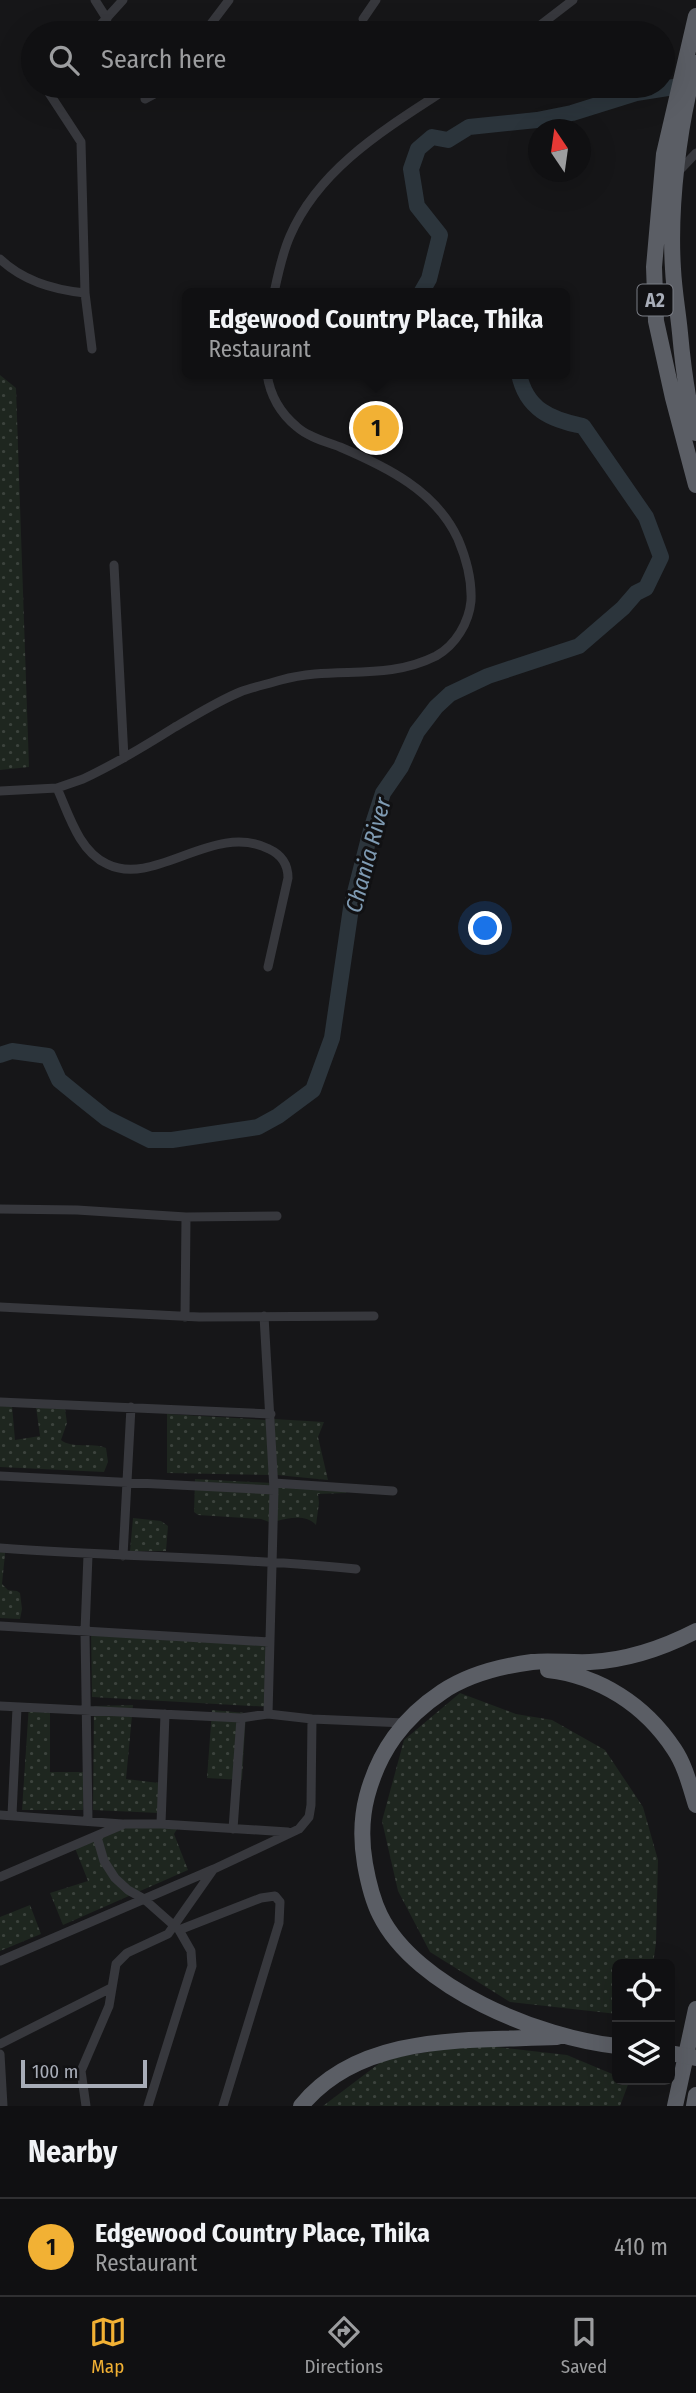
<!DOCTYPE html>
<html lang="en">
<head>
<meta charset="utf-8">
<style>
  :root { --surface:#101012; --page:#19191b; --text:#f1f3f6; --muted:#9c9d9f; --line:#303032; --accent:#f2b134 }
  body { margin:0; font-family:"Fira Sans Condensed",sans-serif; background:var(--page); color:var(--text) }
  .controls { position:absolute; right:21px; bottom:21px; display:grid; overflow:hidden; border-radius:10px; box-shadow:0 7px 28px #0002 }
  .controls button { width:63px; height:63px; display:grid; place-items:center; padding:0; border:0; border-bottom:2px solid var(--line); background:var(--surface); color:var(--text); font:35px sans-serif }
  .compass { position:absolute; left:528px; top:119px; width:63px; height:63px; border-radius:50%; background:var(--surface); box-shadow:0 7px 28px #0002; rotate:347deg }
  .scale { position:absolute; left:21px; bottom:18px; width:126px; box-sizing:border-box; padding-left:7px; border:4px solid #a8adb8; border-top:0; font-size:19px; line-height:24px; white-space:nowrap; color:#a8adb8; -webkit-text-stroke:5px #111113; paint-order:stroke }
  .you { position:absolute; left:486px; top:929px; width:24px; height:24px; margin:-18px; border:5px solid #fff; border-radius:50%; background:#1a73e8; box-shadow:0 0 0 10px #1a73e833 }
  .badge { display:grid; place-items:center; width:46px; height:46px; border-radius:50%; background:var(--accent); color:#111; font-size:23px; font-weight:700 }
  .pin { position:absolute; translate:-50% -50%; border:4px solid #fff; box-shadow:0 2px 7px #0006 }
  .popup { position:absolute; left:182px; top:288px; width:388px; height:91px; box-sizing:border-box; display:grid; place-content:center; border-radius:10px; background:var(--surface); filter:drop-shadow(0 2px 5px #0005); font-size:23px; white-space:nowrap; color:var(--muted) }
  .popup b { font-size:26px; color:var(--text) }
  .popup::after { content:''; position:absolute; left:50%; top:100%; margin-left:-14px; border:14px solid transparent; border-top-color:var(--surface) }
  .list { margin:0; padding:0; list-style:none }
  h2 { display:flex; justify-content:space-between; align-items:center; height:91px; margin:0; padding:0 28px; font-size:30px }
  h2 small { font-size:23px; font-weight:400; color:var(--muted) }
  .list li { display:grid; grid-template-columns:46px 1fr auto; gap:21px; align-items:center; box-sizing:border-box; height:98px; padding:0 28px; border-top:2px solid var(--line) }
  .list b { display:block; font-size:26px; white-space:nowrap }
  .list p { margin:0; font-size:23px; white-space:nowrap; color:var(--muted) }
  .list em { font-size:23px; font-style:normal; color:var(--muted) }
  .icon { flex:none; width:38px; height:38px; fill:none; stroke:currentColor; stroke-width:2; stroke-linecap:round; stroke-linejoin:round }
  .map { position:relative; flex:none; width:696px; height:2106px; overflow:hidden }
  .search { position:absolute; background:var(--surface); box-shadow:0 7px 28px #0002; left:21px; right:21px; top:21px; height:77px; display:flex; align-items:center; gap:18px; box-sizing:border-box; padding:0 24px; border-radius:38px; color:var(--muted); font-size:26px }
  .sheet { height:189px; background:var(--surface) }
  nav { display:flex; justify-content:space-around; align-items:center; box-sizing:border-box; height:98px; border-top:2px solid var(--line); background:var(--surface); font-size:19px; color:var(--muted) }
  nav a { display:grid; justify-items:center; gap:4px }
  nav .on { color:var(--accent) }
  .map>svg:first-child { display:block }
  .grass { fill:url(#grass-dots) }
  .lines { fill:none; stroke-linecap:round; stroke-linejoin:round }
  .river { stroke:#2c353c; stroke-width:16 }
  .minor { stroke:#37383d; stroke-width:9 }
  .trunk { stroke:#5b5e65; stroke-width:16 }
  .trunk-bridge { stroke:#5b5e65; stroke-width:16 }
  .labels { text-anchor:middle; stroke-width:6; stroke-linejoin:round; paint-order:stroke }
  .shield { fill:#111113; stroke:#7b7e86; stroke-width:2 }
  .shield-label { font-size:19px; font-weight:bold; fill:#a8adb8 }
  .water-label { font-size:23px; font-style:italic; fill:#7f9bb3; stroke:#111113 }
</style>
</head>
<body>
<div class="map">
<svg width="696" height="2106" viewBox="0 0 696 2106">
  <defs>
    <pattern id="grass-dots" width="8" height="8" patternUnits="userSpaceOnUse" patternTransform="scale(1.75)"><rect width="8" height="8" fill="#1e261f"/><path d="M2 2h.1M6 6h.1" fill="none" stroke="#3c433d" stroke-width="1.8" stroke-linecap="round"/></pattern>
  </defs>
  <rect width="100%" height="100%" fill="#161618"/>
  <path class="grass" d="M0,375l16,13 13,379 -29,3z
    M0,1406h12l3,34 25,-4 -4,-29 29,2 2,14 -6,17c11,9 31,2 45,8l2,14 -4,10 -104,-5z
    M167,1414l100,6 3,55 -103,-2z
    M274,1419l50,3 -6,15 10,43 -51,-5z
    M195,1479l77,4v40l-11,-4 -63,-4 -4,-3z
    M276,1483l73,3 -3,7 -28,1 1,9 -3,22c-10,-11 -27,-7 -39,-4z
    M133,1518l28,3 7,5 -2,25h-36z
    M0,1549h5v5l-3,30 6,6 9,1 3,2 2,16 -2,10 -20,-1z
    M91,1629l180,15v63l-179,-10z
    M460,1693l56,21 36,6 53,30 38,57 15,53 -2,83 -3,21h-36v50l-107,-12 -80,-50 -32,-61 -16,-70 22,-81z
    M29,1704l21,3v65h35l-2,38h-61z
    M133,1705l-7,74 33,4v30l-66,-3 1,-104z
    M212,1710l34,3 -4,67 -35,-2z
    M136,1822h70l-14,6 -15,1 -3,5 14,36 -125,55 -13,-32 38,-12 -13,-33z
    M30,1905l11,29 -41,17v-34z
    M453,2042l114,13 50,21v4l12,2 -9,24h-297l62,-47 43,-7z"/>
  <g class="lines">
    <path class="river" d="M421,293l8,-14 11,-44 -23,-29 -6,-37 7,-20 14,-12 16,3 21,-13 68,-7 35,-7 64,-20 57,-9
      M0,1055l12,-4 36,5 11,24 22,18 25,20 44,22h22l86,-13 20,-11 35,-26 19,-52 19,-130 20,-78 12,-37 18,-26 16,-35 19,-25 14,-13 38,-18 91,-30 44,-38 13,-15 10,-5 15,-31 -15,-40 -63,-91c-32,-6 -57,-17 -64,-52"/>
    <path class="minor" d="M95,0l12,19
      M363,19l13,-19
      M93,33l30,-33
      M204,33l25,-33
      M530,33l43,-33
      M48,86l1,7 32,49 4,151 7,56
      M145,99l13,-7 6,-6
      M678,172l18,-19
      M0,259c23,22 54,31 85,34
      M274,293c4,-19 8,-39 16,-57 30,-70 100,-110 161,-150
      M114,565l10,193
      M57,788c12,27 22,63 50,76 48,24 107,-43 162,-15 13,6 19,15 19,29l-20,89
      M0,791l57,-3 26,-9c32,-15 62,-33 92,-52 21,-12 43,-26 65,-35 13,-5 28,-8 41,-12 54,-15 103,2 155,-24 20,-11 33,-34 35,-55 1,-20 -5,-43 -13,-62 -22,-48 -71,-72 -118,-92 -13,-5 -32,-10 -43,-20 -17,-14 -27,-32 -30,-53
      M0,1209l77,1 109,7 -1,100
      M186,1217l91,-1
      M0,1307l199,10 175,-1
      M264,1316l10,174 -6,224
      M0,1402l271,12
      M0,1476l274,14
      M274,1483l119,8
      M0,1548c118,9 237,9 356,21
      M123,1556l8,-149
      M0,1626l269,16
      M0,1706l241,12 27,-4 44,5 93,4
      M0,1815l122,9
      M12,1815l5,-107
      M88,1821l-3,-190 3,-76
      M161,1824l4,-110
      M233,1829l8,-111
      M97,1837l7,24 11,17 13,12 16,9 35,31 12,21 1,15 -44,140
      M0,1877l124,-53h37l127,8
      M179,1930l82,-32 14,-2 5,6 -1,21 -56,183
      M0,1961l214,-92 85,-40 10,-12 2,-12 1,-86
      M0,2044l111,-56
      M0,2054l3,52
      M86,2106l-5,-35 28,-65 7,-42 11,-11 41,-19 45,-64"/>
    <path class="trunk" d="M696,16l-32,138 -10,113 2,54 17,77 23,87
      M696,63c-17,60 -27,143 -23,206 1,21 5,43 7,64 3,33 7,67 16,100
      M548,1670c52,6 97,35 126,79 11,16 16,37 22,56
      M617,2046c-77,-8 -201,-58 -237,-131 -8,-16 -12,-34 -15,-51 -4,-23 -4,-45 2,-68 12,-45 36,-78 75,-104 25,-17 60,-26 90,-30 19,-2 39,1 58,0 37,-2 73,-14 106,-31
      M301,2106c60,-74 169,-65 256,-69
      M675,2106l21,-97
      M694,2106l2,-11"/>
    <path class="trunk-bridge" d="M670,2053l26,5"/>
  </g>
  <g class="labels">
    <rect class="shield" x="637.5" y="284.5" width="35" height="31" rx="5"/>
    <g class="shield-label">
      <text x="655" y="307">A2</text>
    </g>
    <g class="water-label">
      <text transform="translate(368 855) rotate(-75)" y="8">Chania River</text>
    </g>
  </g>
</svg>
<div class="controls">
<button><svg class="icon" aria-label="locate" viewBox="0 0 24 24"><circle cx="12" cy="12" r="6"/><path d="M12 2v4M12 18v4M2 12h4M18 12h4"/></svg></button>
<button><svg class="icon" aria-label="layers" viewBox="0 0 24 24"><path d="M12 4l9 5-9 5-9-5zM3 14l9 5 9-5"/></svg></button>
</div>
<svg class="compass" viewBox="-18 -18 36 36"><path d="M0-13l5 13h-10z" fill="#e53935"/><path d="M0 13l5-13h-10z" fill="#9c9d9f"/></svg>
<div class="scale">100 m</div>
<div class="you"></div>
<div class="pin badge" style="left:376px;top:428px">1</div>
<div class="popup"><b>Edgewood Country Place, Thika</b>Restaurant</div>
<div class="search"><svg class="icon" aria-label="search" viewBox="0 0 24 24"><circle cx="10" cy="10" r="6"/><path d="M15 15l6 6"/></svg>Search here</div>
</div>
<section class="sheet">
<h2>Nearby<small></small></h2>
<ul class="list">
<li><span class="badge">1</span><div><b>Edgewood Country Place, Thika</b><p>Restaurant</p></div><em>410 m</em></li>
</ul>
</section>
<nav>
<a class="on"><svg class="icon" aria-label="map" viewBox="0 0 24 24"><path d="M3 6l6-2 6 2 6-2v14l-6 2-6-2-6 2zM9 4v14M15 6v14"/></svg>Map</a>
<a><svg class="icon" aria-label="directions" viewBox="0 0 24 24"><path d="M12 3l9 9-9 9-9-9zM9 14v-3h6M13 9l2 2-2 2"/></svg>Directions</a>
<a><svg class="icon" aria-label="saved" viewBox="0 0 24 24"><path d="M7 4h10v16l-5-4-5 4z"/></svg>Saved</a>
</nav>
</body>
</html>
